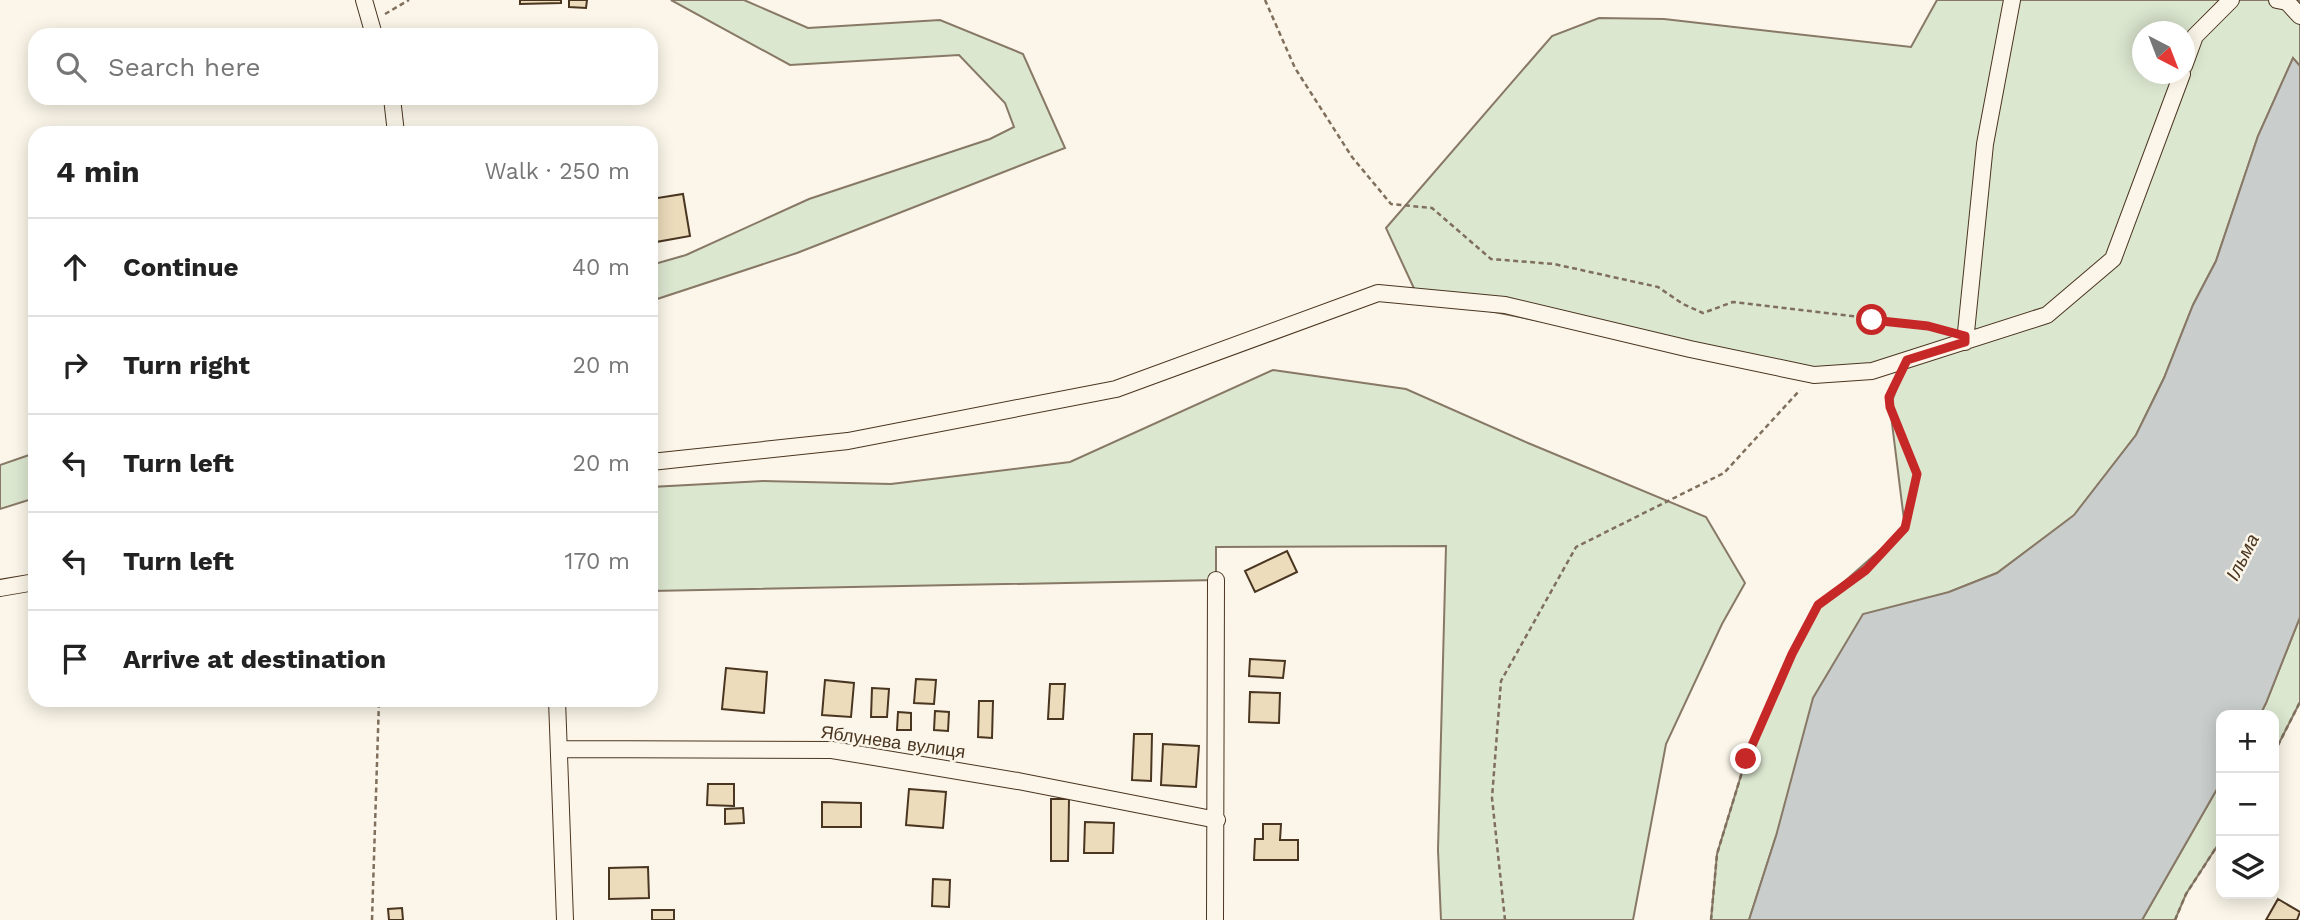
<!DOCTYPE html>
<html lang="en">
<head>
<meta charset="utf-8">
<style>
  :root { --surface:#fff; --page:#f2f2f2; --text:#222; --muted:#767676; --line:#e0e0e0 }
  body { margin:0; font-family:"Work Sans",sans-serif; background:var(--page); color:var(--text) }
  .controls { position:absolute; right:21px; bottom:21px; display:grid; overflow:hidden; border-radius:14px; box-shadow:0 4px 18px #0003 }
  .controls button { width:63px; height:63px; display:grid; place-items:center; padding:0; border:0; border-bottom:2px solid var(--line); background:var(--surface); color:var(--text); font:35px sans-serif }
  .compass { position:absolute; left:2132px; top:21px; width:63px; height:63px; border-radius:50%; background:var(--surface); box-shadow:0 4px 18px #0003; rotate:138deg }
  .stop { position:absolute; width:21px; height:21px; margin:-16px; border:5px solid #c62828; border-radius:50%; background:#fff }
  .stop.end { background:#c62828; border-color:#fff; box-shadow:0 2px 7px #0008 }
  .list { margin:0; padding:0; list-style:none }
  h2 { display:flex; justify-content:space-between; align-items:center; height:91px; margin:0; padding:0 28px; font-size:30px }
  h2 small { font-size:23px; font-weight:400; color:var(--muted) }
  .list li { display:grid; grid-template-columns:46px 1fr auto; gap:21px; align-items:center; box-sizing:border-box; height:98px; padding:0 28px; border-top:2px solid var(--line) }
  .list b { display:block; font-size:26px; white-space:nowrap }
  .list em { font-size:23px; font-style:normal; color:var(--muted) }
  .icon { flex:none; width:38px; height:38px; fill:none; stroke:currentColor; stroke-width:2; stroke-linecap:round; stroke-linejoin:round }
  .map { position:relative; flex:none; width:2300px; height:920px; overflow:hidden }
  .search { position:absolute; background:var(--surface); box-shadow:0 4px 18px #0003; left:28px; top:28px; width:630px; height:77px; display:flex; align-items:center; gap:18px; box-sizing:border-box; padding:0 24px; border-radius:21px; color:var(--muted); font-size:26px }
  .panel { position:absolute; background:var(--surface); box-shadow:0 4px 18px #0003; left:28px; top:126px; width:630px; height:581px; border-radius:21px }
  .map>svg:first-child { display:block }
  .green { fill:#dce7d0; stroke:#887966; stroke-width:2; fill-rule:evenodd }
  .water { fill:#c9cecd; stroke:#887966; stroke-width:2 }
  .building { fill:#ecdcbc; stroke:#4a3520; stroke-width:2 }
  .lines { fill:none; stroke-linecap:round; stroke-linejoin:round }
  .minor-casing { stroke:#4a3520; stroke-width:18 }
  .path { stroke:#7f6f5c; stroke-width:2.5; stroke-dasharray:5 3.5; stroke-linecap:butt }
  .minor { stroke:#fbf6e9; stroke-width:16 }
  .route { stroke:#c62828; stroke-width:9 }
  .labels { text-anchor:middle; stroke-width:5; stroke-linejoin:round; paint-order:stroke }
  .street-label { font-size:18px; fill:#4a3520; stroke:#fbf6e9 }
  .water-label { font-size:19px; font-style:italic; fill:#4a3520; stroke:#fbf6e9 }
</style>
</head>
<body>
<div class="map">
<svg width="2300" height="920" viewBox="0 0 2300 920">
  <rect width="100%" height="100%" fill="#fbf6e9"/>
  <path class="green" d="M671,0h73l64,28 132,-8 83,34 42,94 -268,105 -146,48v-36l35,-10 123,-56 181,-60 24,-12 -9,-24 -46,-48 -169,10z
    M1937,0h363v66l-7,-8 -35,78 -42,125 -23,44 -29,73 -28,57 -62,81 -77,57 -48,19 -173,244 -27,84h-38l6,-66 29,-95 46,-105 26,-49 87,-77 -15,-121 17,-47 -93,15 -396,-78 -32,-69 166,-192 47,-18 65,1 247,28zM2142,32h42v42h-42z
    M1273,370l133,19 122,54 178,74 39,66 -23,41 -56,120 -33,176h-192l-3,-70 8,-304 -230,1v33l-565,11v-104l112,-6 128,3 179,-22z
    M35,453v45l-35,11v-44z
    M2300,617v85l-26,51v-38h-14l6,-12z
    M2221,782v58l-35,54 -11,26h-33z"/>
  <path class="water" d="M2293,58l7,8v551l-34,86 -6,12h-39v67l-79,138h-393l27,-84 37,-138 50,-84 86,-22 48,-19 77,-58 62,-80 28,-57 29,-73 23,-44 42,-125z"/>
  <path class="building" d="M520,0h41v3l-41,1z
    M569,0h18l-1,8 -17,-1z
    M683,194l7,42 -34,6 -5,-27v-16z
    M1287,551l10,21 -42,20 -10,-21z
    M1250,659l35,2 -2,17 -34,-2z
    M726,668l41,4 -3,41 -42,-4z
    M916,679l20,1 -2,24 -20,-1z
    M825,680l29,3 -3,34 -29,-2z
    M1050,684h15l-2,35h-15z
    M872,688l17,1 -2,28h-16z
    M1250,692l30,1 -1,30 -30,-1z
    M979,701h14l-1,37 -14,-1z
    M935,711l14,1 -1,19 -14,-1z
    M898,712l13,1v17h-14z
    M1134,734h18l-1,47 -19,-1z
    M1163,744l36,2 -3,41 -35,-2z
    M708,784h26v22l-27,-1z
    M909,789l37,3 -3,36 -37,-3z
    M1051,799h18l-1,62h-17z
    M822,802l39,1v24h-39z
    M743,808l1,15 -19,1v-15z
    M1085,822l29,1 -1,30h-29z
    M1263,824h18l-1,16h18v20h-44l1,-21h8z
    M648,867l1,31 -40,1v-31z
    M933,879l17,1 -1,27 -17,-1z
    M2278,899l22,13 -3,8h-31z
    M402,908l1,12h-14l-1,-11z
    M652,910h22v10h-22z"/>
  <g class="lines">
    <defs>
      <path id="minor" d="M364,0l10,35
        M2277,0l10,2 13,14
        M2184,66l11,-30 36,-36
        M392,98l4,35
        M1965,342l20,-198 27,-144
        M651,462l197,-21 268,-52 262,-96 127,12 185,44 124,26 58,-4 175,-56 66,-56 69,-185
        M0,588l35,-6
        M557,700l8,220
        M560,749l272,1 186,31 199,39
        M1215,920l1,-340"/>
    </defs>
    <use href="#minor" class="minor-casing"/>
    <path class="path" d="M1265,0l30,68 57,89 39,47 41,4 59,51 63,5 104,23 25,17 20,9 30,-11 195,23 17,5
      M385,14l24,-14
      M2274,753l26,-51
      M372,920l7,-220
      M1505,920l-13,-122 9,-117 75,-134 148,-74 76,-83
      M1711,920l6,-66 29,-95 46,-105 26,-49 48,-35 39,-42 12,-54 -27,-67 -1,-10 7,-15
      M2175,920l11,-26 35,-54"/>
    <use href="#minor" class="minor"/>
  </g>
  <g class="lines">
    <path class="route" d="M1746,759l46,-105 26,-49 48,-35 39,-42 12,-54 -27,-67 -1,-10 18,-37 58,-18v-6l-37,-10 -56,-6"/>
  </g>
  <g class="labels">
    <g class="street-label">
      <text transform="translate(893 742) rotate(8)" y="6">Яблунева вулиця</text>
    </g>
    <g class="water-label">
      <text transform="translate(2242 557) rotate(-63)" y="7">Ільма</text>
    </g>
  </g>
</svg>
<div class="controls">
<button>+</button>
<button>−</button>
<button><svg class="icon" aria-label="layers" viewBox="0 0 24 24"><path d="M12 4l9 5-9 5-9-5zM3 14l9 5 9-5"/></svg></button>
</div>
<svg class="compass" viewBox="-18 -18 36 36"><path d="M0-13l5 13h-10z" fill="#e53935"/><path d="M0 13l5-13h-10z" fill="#767676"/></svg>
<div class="stop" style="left:1872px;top:320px"></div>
<div class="stop end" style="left:1746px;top:759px"></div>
<div class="search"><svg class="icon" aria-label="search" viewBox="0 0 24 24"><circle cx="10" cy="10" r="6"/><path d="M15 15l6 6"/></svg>Search here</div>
<section class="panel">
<h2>4 min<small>Walk · 250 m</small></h2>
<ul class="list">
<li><svg class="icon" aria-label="ahead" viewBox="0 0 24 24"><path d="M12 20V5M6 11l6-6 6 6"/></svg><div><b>Continue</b></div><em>40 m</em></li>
<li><svg class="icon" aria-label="right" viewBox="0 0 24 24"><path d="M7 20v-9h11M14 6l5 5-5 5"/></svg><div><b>Turn right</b></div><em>20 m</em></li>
<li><svg class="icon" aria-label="left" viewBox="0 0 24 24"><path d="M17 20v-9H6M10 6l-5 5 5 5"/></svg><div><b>Turn left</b></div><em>20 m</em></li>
<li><svg class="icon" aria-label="left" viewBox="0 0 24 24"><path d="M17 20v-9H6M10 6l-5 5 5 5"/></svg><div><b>Turn left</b></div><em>170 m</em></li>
<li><svg class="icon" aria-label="arrive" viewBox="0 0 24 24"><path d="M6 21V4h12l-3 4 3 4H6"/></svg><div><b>Arrive at destination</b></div></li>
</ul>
</section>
</div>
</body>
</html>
